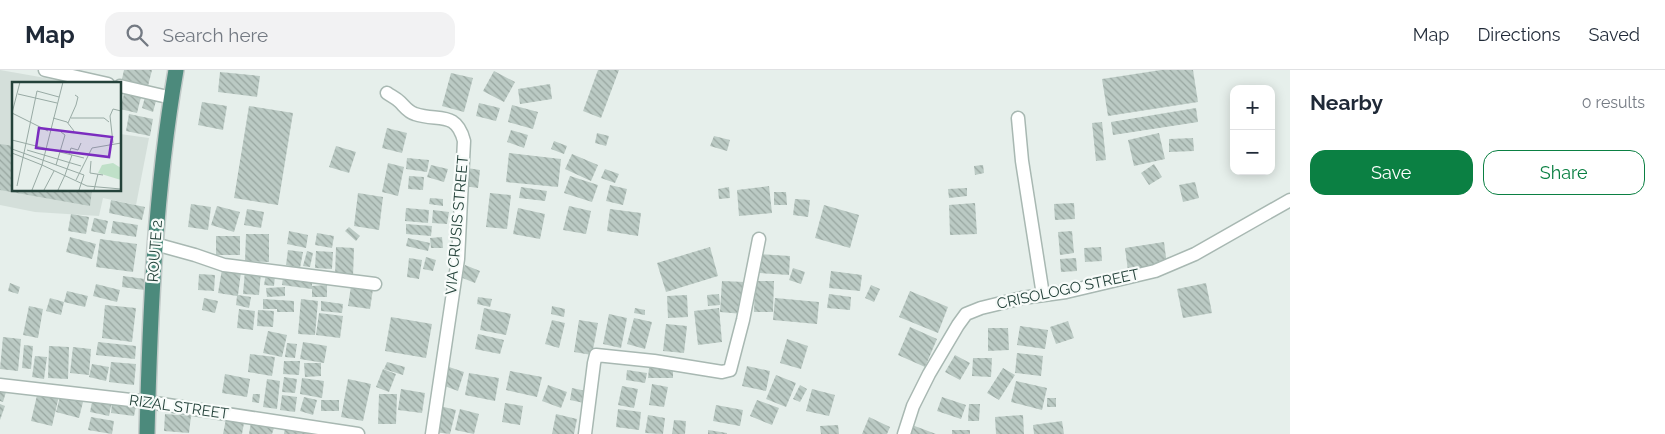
<!DOCTYPE html>
<html lang="en">
<head>
<meta charset="utf-8">
<style>
  :root { --surface:#fff; --page:#f2f2f3; --text:#1f2937; --muted:#747a83; --line:#e0e1e3; --accent:#0b8043 }
  body { margin:0; font-family:Raleway,sans-serif; background:var(--page); color:var(--text) }
  .controls { position:absolute; right:15px; top:15px; display:grid; overflow:hidden; border-radius:10px; box-shadow:0 2px 12px #0003 }
  .controls button { width:45px; height:45px; display:grid; place-items:center; padding:0; border:0; border-bottom:1px solid var(--line); background:var(--surface); color:var(--text); font:25px sans-serif }
  .list { margin:0; padding:0; list-style:none }
  h2 { display:flex; justify-content:space-between; align-items:center; height:65px; margin:0; padding:0 20px; font-size:21px }
  h2 small { font-size:16px; font-weight:400; color:var(--muted) }
  .actions { display:flex; gap:10px; padding:15px 20px }
  .actions a { flex:1; padding:11px 0; border:1px solid var(--accent); border-radius:15px; text-align:center; font-size:18px; color:var(--accent) }
  .actions .main { background:var(--accent); color:#fff }
  .icon { flex:none; width:28px; height:28px; fill:none; stroke:currentColor; stroke-width:2; stroke-linecap:round; stroke-linejoin:round }
  .map { position:relative; flex:none; width:1290px; height:364px; overflow:hidden }
  header { display:flex; align-items:center; gap:30px; box-sizing:border-box; height:70px; padding:0 25px; background:var(--surface); border-bottom:1px solid var(--line) }
  header strong { font-size:24px }
  nav { display:flex; gap:28px; margin-inline-start:auto; font-size:18px }
  .search { width:350px; height:45px; background:var(--page); display:flex; align-items:center; gap:12px; box-sizing:border-box; padding:0 18px; border-radius:15px; color:var(--muted); font-size:19px }
  main { display:flex }
  aside { flex:1; background:var(--surface) }
  .map>svg:first-child { display:block }
  .built { fill:#d4dfda }
  .building { fill:url(#building-back-hatch) }
  .lines { fill:none; stroke-linecap:round; stroke-linejoin:round }
  .minor-casing { stroke:#a8b8b2; stroke-width:15 }
  .trunk-casing { stroke:#c2cac8; stroke-width:18 }
  .minor { stroke:#fff; stroke-width:12 }
  .trunk { stroke:#4c8a7c; stroke-width:15 }
  .labels { text-anchor:middle; stroke-width:4.5; stroke-linejoin:round; paint-order:stroke }
  .street-label { font-size:15px; fill:#24423a; stroke:#f7fbf9 }
  .inset-road { fill:none; stroke:#98aaa4; stroke-width:1 }
  .view { fill:#7b2cbf; fill-opacity:0.15; stroke:#7b2cbf; stroke-width:2.5 }
  .inset-edge { fill:none; stroke:#24423a; stroke-width:2.5 }
</style>
</head>
<body>
<header>
<strong>Map</strong>
<div class="search"><svg class="icon" aria-label="search" viewBox="0 0 24 24"><circle cx="10" cy="10" r="6"/><path d="M15 15l6 6"/></svg>Search here</div>
<nav><a>Map</a><a>Directions</a><a>Saved</a></nav>
</header>
<main>
<div class="map">
<svg width="1290" height="364" viewBox="0 0 1290 364">
  <defs>
    <pattern id="building-back-hatch" width="6" height="6" patternUnits="userSpaceOnUse" patternTransform="scale(1.25)"><rect width="6" height="6" fill="#bbcac4"/><path d="M-1 5l2 2M0 0l6 6M5-1l2 2" fill="none" stroke="#98a6a0"/></pattern>
  </defs>
  <rect width="100%" height="100%" fill="#e6efeb"/>
  <path class="built" d="M0,0l80,14h-66v106h106v-56l29,4 -13,67 -33,-7 -4,18 -64,-4 -35,-7z"/>
  <path class="building" d="M124,0h28l-4,16 -26,-7z
    M598,0h21l-18,48 -18,-7z
    M1161,0h32l5,32 -90,14 -6,-37z
    M494,1l21,11 -11,20 -21,-11z
    M220,2l40,4 -3,21 -39,-5z
    M451,3l22,5 -9,34 -22,-6z
    M550,14l2,15 -32,5 -2,-15z
    M124,24l17,3 -4,16 -17,-4z
    M145,27l11,4 -3,11 -11,-4z
    M202,32l25,4 -4,24 -25,-5z
    M479,33l21,5 -4,13 -20,-5z
    M512,35l26,7 -5,17 -25,-7z
    M249,36l44,7 -15,92 -44,-7z
    M1196,38l2,14 -85,13 -2,-13z
    M129,44l24,5 -3,17 -24,-5z
    M1102,52l4,38 -10,1 -4,-38z
    M387,58l20,5 -5,20 -20,-5z
    M511,60l17,5 -4,13 -17,-6z
    M597,63l12,3 -3,10 -11,-3z
    M1159,63l6,26 -31,7 -6,-26z
    M714,66l16,4 -3,11 -17,-5z
    M1193,68l1,13 -25,1v-13z
    M554,71l13,5 -3,8 -13,-5z
    M0,74l14,2v44h78l-2,16 -90,-16z
    M336,76l20,6 -7,21 -20,-6z
    M509,83l52,6 -3,28 -52,-5z
    M572,84l26,11 -7,16 -26,-12z
    M407,88l22,2 -2,12 -21,-3z
    M388,93l16,4 -6,29 -16,-4z
    M1154,94l8,13 -13,8 -8,-12z
    M431,95l17,4 -4,13 -17,-5z
    M983,95l1,8 -9,2 -1,-9z
    M467,98l13,2 -2,18 -14,-2z
    M605,99l14,5 -4,9 -14,-5z
    M409,106l15,1 -1,13 -15,-1z
    M570,106l28,9 -6,17 -28,-9z
    M1195,112l4,16 -16,4 -4,-17z
    M610,115l17,4 -4,16 -17,-4z
    M769,116l3,27 -33,3 -2,-26z
    M521,117l26,4 -2,10 -26,-3z
    M729,117l1,11 -11,1 -1,-10z
    M967,118v8l-18,2 -1,-9z
    M774,122h12l1,13h-13z
    M358,123l25,4 -4,33 -25,-4z
    M490,123l21,2 -4,34 -21,-2z
    M430,128l13,1v7l-14,-2z
    M795,129l15,1 -2,17 -15,-2z
    M111,130l34,7 -3,13 -33,-7z
    M975,133l2,31 -27,1 -1,-30z
    M1074,133l1,16 -20,1 -1,-16z
    M191,134l20,3 -3,23 -20,-3z
    M824,135l35,10 -9,33 -35,-10z
    M217,136l23,6 -6,20 -23,-7z
    M569,136l22,5 -5,23 -23,-4z
    M406,138l23,2 -1,13 -23,-2z
    M518,138l27,6 -5,25 -27,-5z
    M247,139l17,3 -3,16 -17,-3z
    M610,139l31,4 -3,23 -31,-5z
    M433,140l16,2 -2,12 -15,-1z
    M71,144l18,3 -3,17 -18,-3z
    M94,148l14,3 -3,13 -14,-3z
    M113,151l25,4 -2,12 -25,-4z
    M406,154l26,2 -1,10 -25,-2z
    M349,157l11,9 -4,5 -11,-10z
    M289,161l19,4 -2,13 -19,-4z
    M1072,161l2,22 -14,2 -2,-23z
    M317,163l17,3 -2,12 -17,-3z
    M246,164h23v28l-24,-1z
    M216,166h24v19h-24z
    M70,167l26,7 -4,15 -26,-7z
    M442,167l1,11h-12l-1,-10z
    M408,168l22,5 -2,8 -22,-5z
    M100,169l37,5 -4,28 -37,-5z
    M1164,172l3,23 -39,6 -3,-23z
    M336,177l18,1 -1,29 -18,-1z
    M710,177l8,29 -52,16 -9,-29z
    M1101,177l1,14 -17,1 -1,-14z
    M288,180l15,2 -3,16 -14,-3z
    M307,181l6,2 -3,14 -7,-1z
    M316,181l17,1 -1,17 -17,-1z
    M760,184l30,2 -1,19 -30,-2z
    M426,187l10,3 -3,11 -10,-2z
    M409,188l13,2 -3,19 -12,-2z
    M1076,188l1,13 -16,1 -1,-13z
    M465,195l15,6 -5,12 -15,-6z
    M793,198l12,4 -4,12 -12,-4z
    M222,199l19,3 -3,23 13,2 -2,11 -13,-3 1,-9 -19,-3z
    M245,200l16,2 -2,23 -16,-1z
    M831,201l31,4 -2,16 -31,-3z
    M199,204l16,1 -1,16 -16,-1z
    M266,204l9,2 -1,10 -10,-1z
    M123,206l22,3 -1,11 -22,-3z
    M283,207l29,4v5l15,-1v12h-15v-8l-30,-4z
    M722,211l23,1 -2,32 -23,-2z
    M755,211h19l-1,31h-19z
    M10,213l10,4 -2,7 -10,-3z
    M1206,213l6,30 -29,5 -6,-29z
    M96,214l24,6 -3,12 -24,-6z
    M871,215l9,4 -6,13 -9,-4z
    M351,216l22,3 -3,20 -22,-3z
    M285,217v9l-18,1 -1,-9z
    M67,221l21,5 -3,11 -21,-5z
    M910,221l38,16 -10,26 -39,-16z
    M719,224l1,11 -12,1 -1,-11z
    M829,224l22,3 -1,13 -23,-2z
    M687,225l1,22 -20,1 -1,-22z
    M478,227l14,2 -2,8 -13,-3z
    M50,228l14,4 -3,13 -15,-4z
    M204,228l14,3 -3,12 -13,-3z
    M775,228l44,4 -2,22 -44,-4z
    M263,229l31,2v11h-17v-3h-14z
    M301,229l17,2 -3,34 -17,-1z
    M321,231l22,3 -1,9 -21,-2z
    M105,235l31,3 -4,34 -30,-4z
    M29,236l14,3 -5,29 -15,-3z
    M552,236l13,3 -1,8 -13,-3z
    M484,238l27,6 -5,21 -26,-5z
    M635,238l10,2v5l-11,-2z
    M719,238l3,34 -24,3 -4,-34z
    M239,239l16,2 -2,19 -16,-2z
    M258,240l16,1 -1,16 -16,-1z
    M319,243l24,3 -3,22 -24,-3z
    M609,244l18,4 -6,30 -18,-4z
    M391,247l41,7 -6,34 -41,-7z
    M634,248l18,4 -7,27 -18,-5z
    M552,250l13,3 -6,25 -14,-4z
    M579,250l19,3 -6,32 -18,-3z
    M1068,251l6,17 -18,6 -6,-17z
    M666,254l21,2 -3,27 -21,-2z
    M1020,256l28,4 -3,19 -28,-4z
    M910,257l27,12 -12,28 -27,-12z
    M988,258h20l1,22 -21,1z
    M268,261l19,4 -5,22 -19,-4z
    M478,264l26,6 -4,14 -25,-5z
    M3,267l18,2 -3,32 -18,-2z
    M787,269l21,7 -7,23 -21,-6z
    M98,272l38,4 -1,13 -39,-4z
    M303,272l24,4 -3,17 -24,-4z
    M287,273l10,1 -2,14 -10,-1z
    M24,275l9,1 -2,23 -9,-1z
    M49,276l20,1 -1,32 -20,-1z
    M73,277l18,2 -2,26 -19,-2z
    M1017,283l26,3 -2,20 -26,-3z
    M250,284l25,3 -3,19 -24,-4z
    M955,285l15,8 -10,17 -15,-8z
    M35,286l12,1 -3,22 -12,-2z
    M973,288h19l-1,19 -19,-1z
    M284,291h16l-1,14 -16,-1z
    M111,292l25,2 -2,21 -25,-3z
    M387,292l18,5 -2,8 -19,-6z
    M304,293h17v13l-16,1z
    M92,294l17,3 -3,14 -17,-4z
    M747,296l23,5 -4,20 -24,-5z
    M449,297l15,5 -6,19 -16,-6z
    M649,298h24v10h-25z
    M1003,298l12,7 -16,25 -12,-7z
    M383,299l13,5 -7,18 -13,-5z
    M627,300l20,3 -2,10 -19,-3z
    M510,301l32,6 -5,20 -31,-7z
    M469,303l30,5 -4,23 -30,-6z
    M225,304l25,5 -3,18 -25,-4z
    M776,305l20,8 -10,24 -20,-8z
    M284,307l13,2 -2,14 -13,-1z
    M302,308l22,3 -2,17 -22,-4z
    M267,309l13,2 -3,28 -14,-2z
    M348,309l23,5 -8,37 -22,-4z
    M1016,311l31,7 -5,22 -31,-8z
    M652,314l16,3 -4,20 -15,-2z
    M548,315l19,7 -6,16 -19,-7z
    M800,315l7,4 -7,13 -7,-3z
    M622,316l16,3 -4,19 -16,-3z
    M572,318l14,3 -2,12 -14,-3z
    M401,319l24,4 -3,20 -24,-3z
    M812,319l23,6 -6,21 -23,-5z
    M0,320l6,2 -3,10 -3,-1z
    M38,321l21,5 -7,30 -21,-5z
    M61,323l23,5 -5,20 -23,-6z
    M253,324h7l-1,9 -7,-1z
    M379,324h18l-1,30h-18z
    M282,325l15,2 -2,15 -15,-2z
    M93,327l19,4 -3,15 -19,-4z
    M304,327l13,3 -4,15 -13,-4z
    M942,327l24,8 -5,14 -24,-8z
    M1047,328h9v9h-9z
    M321,330h18v11h-18z
    M757,330l22,8 -7,17 -22,-9z
    M112,333l24,3 -2,10 -23,-3z
    M505,333l18,3 -3,19 -18,-3z
    M0,334l5,2 -5,14z
    M969,334h11l-1,17h-11z
    M716,335l27,5 -3,16 -27,-5z
    M440,336l16,4 -6,24 -16,-2z
    M460,339l19,5 -5,20 -19,-4z
    M618,339l23,3 -2,18 -23,-3z
    M165,344l26,2 -2,17 -25,-2z
    M556,344l21,5 -3,15h-22z
    M648,345l17,3 -2,16 -18,-1z
    M1023,345l1,19h-28l-1,-17z
    M91,347l23,4 -2,13 -24,-4z
    M869,347l21,10 -3,7h-25z
    M226,349l18,4 -2,11h-19z
    M674,350l12,1 -1,13h-13z
    M1062,351l2,13h-30l-1,-9z
    M251,352l23,6 -2,6h-23z
    M838,355l1,9h-18l-1,-8z
    M912,355l24,9h-27z
    M285,357l32,7h-33z
    M708,360l19,3v1h-19z
    M952,360h18v4h-18z"/>
  <g class="lines">
    <defs>
      <path id="minor" d="M45,0l63,14
        M120,16l52,12
        M387,23c4,3 9,5 13,9 5,5 8,10 15,12 23,8 41,-4 49,27l-6,118 -26,175
        M1018,48l4,43 21,134
        M155,174l40,11 29,10 151,19
        M0,315l148,17 210,32
        M585,364l9,-71 2,-8 58,6 68,11 8,-2 13,-50 16,-81
        M904,364l9,-28 16,-32 29,-49 8,-11 15,-6 41,-10 44,-6 89,-21 40,-17 95,-54"/>
      <path id="trunk" d="M147,364c3,-122 8,-243 29,-364"/>
    </defs>
    <use href="#minor" class="minor-casing"/>
    <use href="#trunk" class="trunk-casing"/>
    <use href="#minor" class="minor"/>
    <use href="#trunk" class="trunk"/>
  </g>
  <g class="labels">
    <g class="street-label">
      <text transform="translate(457 155) rotate(-85)" y="5">VIA CRUSIS STREET</text>
      <text transform="translate(155 181) rotate(-86)" y="5">ROUTE 2</text>
      <text transform="translate(1068 219) rotate(-12)" y="5">CRISOLOGO STREET</text>
      <text transform="translate(179 337) rotate(8)" y="5">RIZAL STREET</text>
    </g>
  </g>
  <g transform="translate(12 12)">
    <rect width="109" height="109" fill="#e6efeb"/>
    <path d="M101,81l8,5v12l-23,-7 4,-8z" fill="#bfe0c8"/>
    <path class="inset-road" d="M51,0l-21,83 45,21 34,3M6,12l39,9M0,31l36,18M0,31l8,-31M41,36l14,4 7,9M59,36h33l5,4M56,41l8,-18 2,-8 -3,-2M0,58l72,18M101,61l-3,-27 3,-7 8,2M0,67l72,26 -5,15M15,68l54,16M0,71l30,12 -10,25M57,72l2,-6 7,2 3,-7M79,79l-1,12 13,2M44,83l9,-30 -4,-3M53,93l7,-20M64,98l16,-32 29,-5M5,104l20,-95 22,6M32,108l10,-19M46,108l7,-15M82,108l4,-16"/>
    <path class="view" d="M27,46l73,9 -3,20 -73,-9z"/>
    <rect width="109" height="109" class="inset-edge"/>
  </g>
</svg>
<div class="controls">
<button>+</button>
<button>−</button>
</div>
</div>
<aside>
<h2>Nearby<small>0 results</small></h2>
<ul class="list">
</ul>
<div class="actions"><a class="main">Save</a><a>Share</a></div>
</aside>
</main>
</body>
</html>
